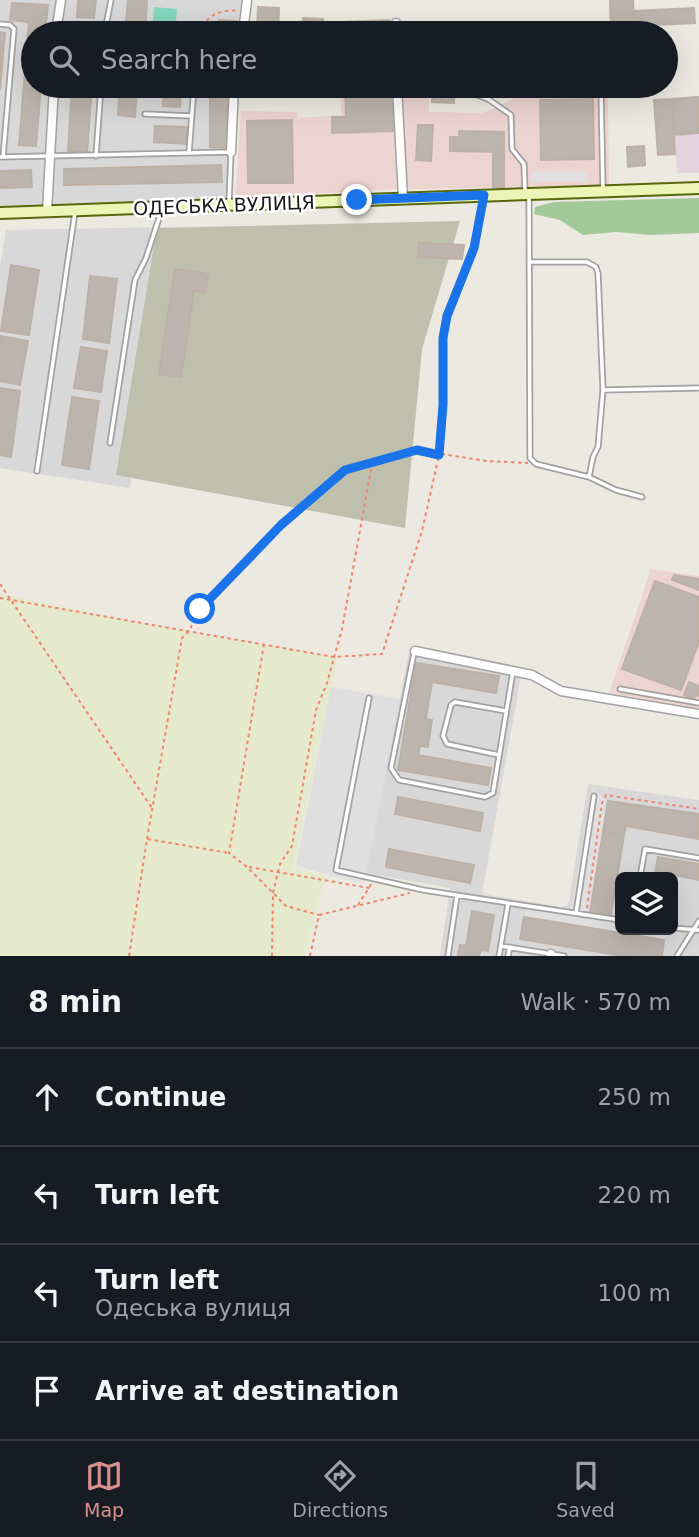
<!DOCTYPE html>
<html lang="en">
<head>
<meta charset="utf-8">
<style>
  :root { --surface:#171b24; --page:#20242c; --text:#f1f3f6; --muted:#9ea1a6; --line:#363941; --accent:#d8918d }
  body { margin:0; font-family:"DejaVu Sans",sans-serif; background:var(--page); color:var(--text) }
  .controls { position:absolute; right:21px; bottom:21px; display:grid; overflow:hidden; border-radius:10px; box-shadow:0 7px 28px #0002 }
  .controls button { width:63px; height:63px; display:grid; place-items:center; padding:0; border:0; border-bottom:2px solid var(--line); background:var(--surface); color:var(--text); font:35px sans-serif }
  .stop { position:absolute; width:21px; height:21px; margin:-16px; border:5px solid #1a73e8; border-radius:50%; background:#fff }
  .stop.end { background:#1a73e8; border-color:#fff; box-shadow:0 2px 7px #0008 }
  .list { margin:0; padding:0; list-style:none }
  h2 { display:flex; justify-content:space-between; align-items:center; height:91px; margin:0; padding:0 28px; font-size:30px }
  h2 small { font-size:23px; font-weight:400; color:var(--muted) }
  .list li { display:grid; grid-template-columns:46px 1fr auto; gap:21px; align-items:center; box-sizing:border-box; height:98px; padding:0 28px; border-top:2px solid var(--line) }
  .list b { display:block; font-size:26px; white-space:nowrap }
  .list p { margin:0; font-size:23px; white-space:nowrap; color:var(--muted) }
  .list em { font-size:23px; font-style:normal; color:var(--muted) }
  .icon { flex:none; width:38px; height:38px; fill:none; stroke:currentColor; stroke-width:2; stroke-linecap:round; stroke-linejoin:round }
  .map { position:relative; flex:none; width:699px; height:956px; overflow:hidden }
  .search { position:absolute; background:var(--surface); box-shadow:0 7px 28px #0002; left:21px; right:21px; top:21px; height:77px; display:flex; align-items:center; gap:18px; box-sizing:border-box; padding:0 24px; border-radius:38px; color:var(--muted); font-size:26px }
  .sheet { height:483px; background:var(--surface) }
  nav { display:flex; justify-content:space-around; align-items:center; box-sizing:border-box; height:98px; border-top:2px solid var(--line); background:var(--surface); font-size:19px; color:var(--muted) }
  nav a { display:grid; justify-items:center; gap:4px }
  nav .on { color:var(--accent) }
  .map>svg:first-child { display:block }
  .residential { fill:#d9d8d8; fill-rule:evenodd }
  .commercial { fill:#ecd4d0 }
  .industrial { fill:#e5d3e0 }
  .construction { fill:#bebfad }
  .farmland { fill:#e5eacc }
  .forest { fill:#a2c998 }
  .pitch { fill:#83d7bd }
  .parking { fill:#dfdfdf }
  .building { fill:#bcb5ae; stroke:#bcb1a4; stroke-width:2 }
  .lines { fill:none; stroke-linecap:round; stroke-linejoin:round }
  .lane-casing { stroke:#a2a2a2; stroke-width:7 }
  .street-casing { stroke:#a2a2a2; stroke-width:11 }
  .secondary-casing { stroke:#57680b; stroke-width:14 }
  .path { stroke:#f0856d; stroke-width:2; stroke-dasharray:3.5 3.5; stroke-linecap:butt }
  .lane { stroke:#fff; stroke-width:3.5 }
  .street { stroke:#fff; stroke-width:8 }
  .secondary { stroke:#ecf4b6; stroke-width:10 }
  .route { stroke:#1a73e8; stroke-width:9 }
  .labels { text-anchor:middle; stroke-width:5; stroke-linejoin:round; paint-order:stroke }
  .street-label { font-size:19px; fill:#1b1b1b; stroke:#fff }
</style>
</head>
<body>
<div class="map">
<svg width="699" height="956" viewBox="0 0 699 956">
  <rect width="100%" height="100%" fill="#ece9e1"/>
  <path class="residential" d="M0,0h241l-3,33h-205v53h201l-5,112 -229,8z
    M171,227l-41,261 -130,-20v-201l6,-37z
    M409,652l112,24 -39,218 79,13 6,-2 2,-4 19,-117 111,16v156h-259l10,-68 -84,-15zM620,877h53v53h-53z"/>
  <path class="commercial" d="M341,86h53l3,103 -162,9 6,-87 56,1 1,6 43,-3z
    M402,86h27v26l54,1 40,-19 85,2 1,90 -203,3 -5,-57z
    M651,569l48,7v133l-90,-16z"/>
  <path class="industrial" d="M699,98v75h-22l-5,-74z"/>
  <path class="construction" d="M460,221l-38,128 -17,179 -289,-53 41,-247z"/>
  <path class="farmland" d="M0,594l136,28 198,35 3,2 -44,209 32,8 -20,80h-305z"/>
  <path class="forest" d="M699,198v35l-49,2 -34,-3 -33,3 -23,-15 -26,-6 1,-7 19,-5z"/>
  <path class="pitch" d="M154,7l23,2 -2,24h-23z"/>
  <path class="parking" d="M532,172h55v10h-55z
    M331,687l69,12 -36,185 -68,-18z
    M592,787l16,14 -18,110 -7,3 37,6v10h46l-2,10 -140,-23 1,-11 46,6z"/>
  <path class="building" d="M78,0h18l-2,18 -17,-1z
    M128,0h19l-2,33h-20z
    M610,0h23l1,26 -23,2z
    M12,3l36,2 -3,28h-12v53h8l-5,60 -17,-1 10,-123 -19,-2z
    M258,7l21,1 -1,25h-21z
    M694,8l1,15 -61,3v-15z
    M303,18l20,1v14h-21z
    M219,20l17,1v12h-18z
    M389,20v13h-46v-11z
    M0,32l5,1 -5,57z
    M72,86h20l-5,67 -19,-2z
    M120,86h17l-2,31 -17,-2z
    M164,86h17l-1,21 -17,-1z
    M210,86h18l-1,20h3l-2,42 -18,-1z
    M345,86h46l2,45 -61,2v-16h14z
    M433,86h21v17l-22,-1z
    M699,97v36l-25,2 -2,-36z
    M593,99l1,60 -53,1 -1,-60z
    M672,99l3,55 -17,1 -4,-55z
    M292,120l1,63h-45l-1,-62z
    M418,125h15l-2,36 -15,-1z
    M155,126l32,1 -1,17 -32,-2z
    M459,131l45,1v20l-54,-1v-14h9z
    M644,146l1,19 -17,2 -1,-20z
    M493,152h11v35h-11z
    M221,165l1,17 -158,3v-16z
    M31,170l1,17 -32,1v-17z
    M419,243l45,2 -2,14 -44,-2z
    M11,265l28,5 -10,65 -28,-4z
    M175,269l33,5 -3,18 -11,-1 -13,86 -22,-3z
    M90,276l27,3 -8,64 -26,-4z
    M0,336l28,5 -8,44 -20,-4z
    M81,347l26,4 -6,41 -27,-4z
    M0,388l20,3 -9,66 -11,-2z
    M72,397l27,4 -10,68 -27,-4z
    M674,575l25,4v11l-27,-10z
    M655,581l44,16v45l-18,48 -59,-21z
    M416,663l83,13 -3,17 -64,-11 -6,37 6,1 -4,27 -8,-1 -2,9 73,13 -3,17 -90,-15z
    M689,682l10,4v10l-3,-1 -2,4 -10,-4z
    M398,797l85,16 -3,18 -85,-17z
    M608,801l91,13v25l-73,-13 -2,9 -21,-3z
    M603,832l21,3 -13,79 -21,-2z
    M389,849l85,16 -4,18 -84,-16z
    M658,857l41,7v16l-25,-5 -1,10v-8h-19z
    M472,911l22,4 -6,36 -7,-1 -2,6h-21l2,-11 6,1z
    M524,917l140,23 -2,16h-39l-103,-17z"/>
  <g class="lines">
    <defs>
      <path id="lane" d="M0,24l10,1 4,4 -11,128
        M58,29l46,3
        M105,31l6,-31
        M452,32v1
        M198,33v-1
        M480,33h16
        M461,86l2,4 25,9 23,16 1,34 12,15 1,27
        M525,86l2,3 74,2 2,98
        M145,114l47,2
        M189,153l5,-67
        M96,156l5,-70
        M0,157l231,-5 -2,51
        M529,195l1,263 6,6 53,13 27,13 26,7
        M529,262h58l9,5 2,6 5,117 -5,57 -5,10 -4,20
        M603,390l96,-2
        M110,443l25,-163 11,-22 16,-49
        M37,471l38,-259
        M414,653l-23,115 8,12 86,17 8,-4 20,-122
        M620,689l79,14
        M369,698l-33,172 87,20 197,30
        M499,755l-52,-11 -4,-8 8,-31 4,-3 51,9
        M640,877l5,-28 54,9
        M576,913l18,-117
        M673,928l26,2
        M501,946l63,10
        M448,956l9,-60
        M499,956l9,-52
        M508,956l2,-9
        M677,956l22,-35"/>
      <path id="street" d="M396,23v10
        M56,33l5,-33
        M243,33l4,-33
        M397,86l6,112
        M231,152l3,-66
        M47,211l7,-125
        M415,651l117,24 29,16 138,23
        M551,956v-2"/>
      <path id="secondary" d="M0,213l699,-25"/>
    </defs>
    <use href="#lane" class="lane-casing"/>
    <use href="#street" class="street-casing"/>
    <use href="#secondary" class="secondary-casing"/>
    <path class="path" d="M202,26c9,-13 22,-17 37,-15
      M0,584l152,224
      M0,598l334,59 48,-3 40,-123 17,-76 4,-50v-67l4,-22 27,-68 8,-42
      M264,644l-35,209 18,14 39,39 33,9
      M147,839l35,-201 7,-7 11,-22 22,-24 59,-60 65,-55 71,-20 69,11 42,2
      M249,867l120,21
      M358,905l14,-22
      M587,908l15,-105 4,-8 93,14
      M129,956l18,-117 82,14
      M272,956l1,-63 7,-29 12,-18 24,-136 11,-27 15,-54 29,-159 4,-6
      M310,956l9,-41 91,-22"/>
    <use href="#lane" class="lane"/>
    <use href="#street" class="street"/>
    <use href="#secondary" class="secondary"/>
  </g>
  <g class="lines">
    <path class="route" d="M200,609l81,-84 64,-55 72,-20 22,5 4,-50v-67l4,-22 27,-68 10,-53 -127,5"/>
  </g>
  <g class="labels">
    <g class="street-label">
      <text transform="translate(224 205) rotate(-2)" y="7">ОДЕСЬКА ВУЛИЦЯ</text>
    </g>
  </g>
</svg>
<div class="controls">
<button><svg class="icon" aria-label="layers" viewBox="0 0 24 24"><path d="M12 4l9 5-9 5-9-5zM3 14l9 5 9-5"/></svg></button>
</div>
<div class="stop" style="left:200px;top:609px"></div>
<div class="stop end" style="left:357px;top:200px"></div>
<div class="search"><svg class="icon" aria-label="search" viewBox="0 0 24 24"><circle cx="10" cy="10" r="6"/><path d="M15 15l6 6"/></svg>Search here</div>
</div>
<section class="sheet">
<h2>8 min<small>Walk · 570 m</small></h2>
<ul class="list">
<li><svg class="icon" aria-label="ahead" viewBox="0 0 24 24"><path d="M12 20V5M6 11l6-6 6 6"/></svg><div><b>Continue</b></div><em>250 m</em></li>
<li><svg class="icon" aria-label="left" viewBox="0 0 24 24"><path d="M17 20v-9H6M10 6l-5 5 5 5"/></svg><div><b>Turn left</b></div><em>220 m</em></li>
<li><svg class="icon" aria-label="left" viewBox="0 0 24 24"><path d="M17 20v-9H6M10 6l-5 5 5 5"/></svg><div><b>Turn left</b><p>Одеська вулиця</p></div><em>100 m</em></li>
<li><svg class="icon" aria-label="arrive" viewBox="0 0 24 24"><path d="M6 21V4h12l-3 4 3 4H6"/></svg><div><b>Arrive at destination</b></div></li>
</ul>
</section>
<nav>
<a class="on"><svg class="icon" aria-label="map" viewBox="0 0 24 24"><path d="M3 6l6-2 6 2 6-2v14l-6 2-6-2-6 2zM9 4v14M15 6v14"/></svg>Map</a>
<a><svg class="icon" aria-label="directions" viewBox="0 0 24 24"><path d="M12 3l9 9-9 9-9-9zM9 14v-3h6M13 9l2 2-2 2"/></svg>Directions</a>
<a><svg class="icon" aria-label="saved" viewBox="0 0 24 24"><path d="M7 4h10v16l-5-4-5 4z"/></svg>Saved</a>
</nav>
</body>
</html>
